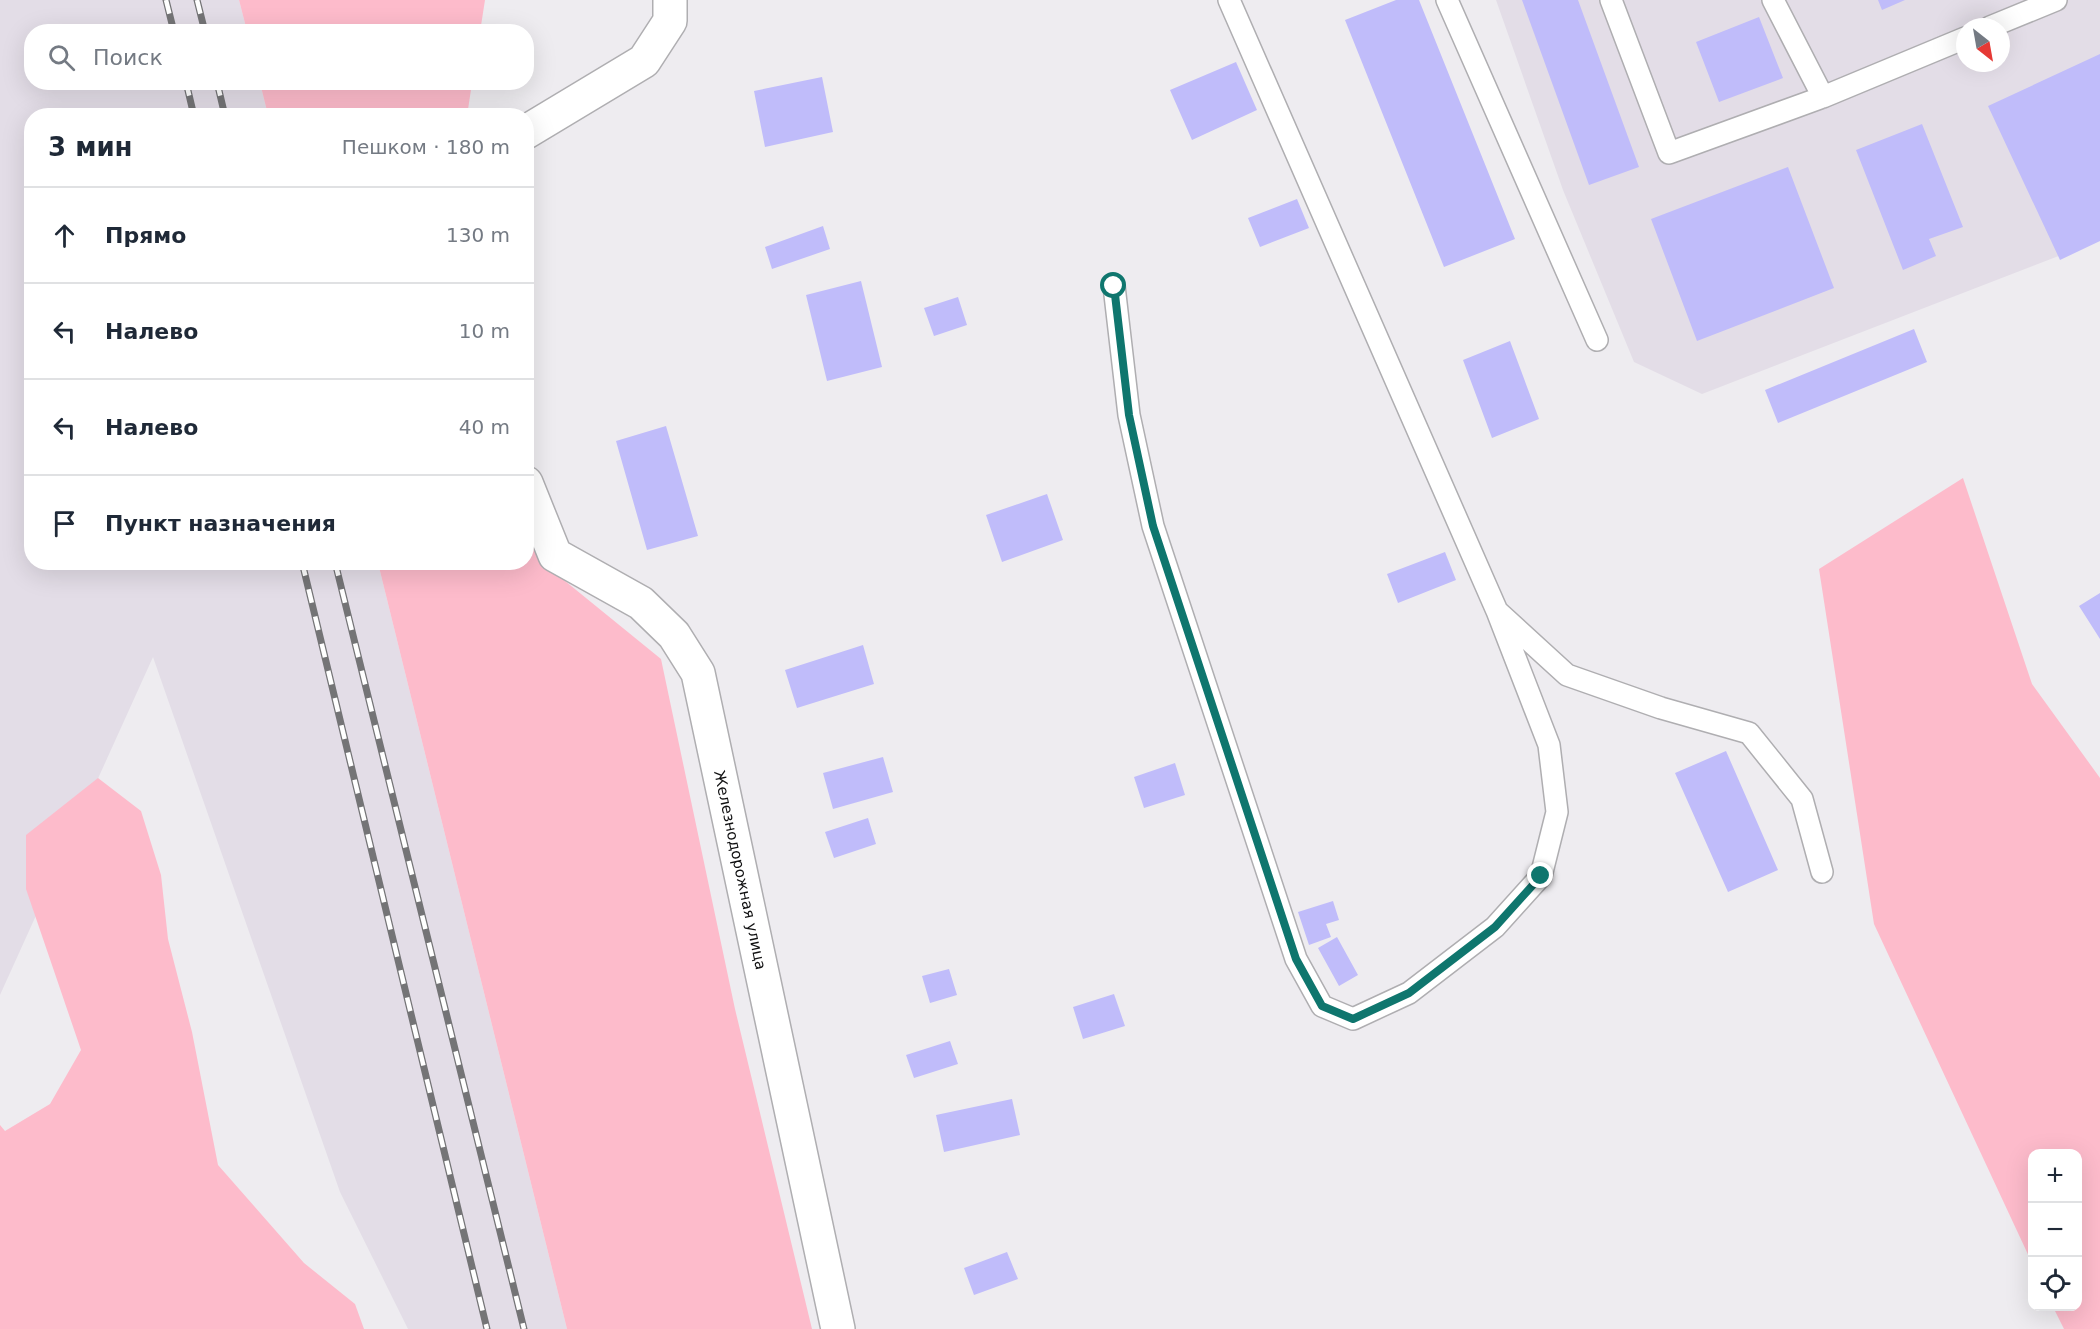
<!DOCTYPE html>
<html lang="ru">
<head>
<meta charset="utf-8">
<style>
  :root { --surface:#fff; --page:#f6f6f7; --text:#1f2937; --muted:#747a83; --line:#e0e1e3 }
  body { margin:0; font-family:"DejaVu Sans",sans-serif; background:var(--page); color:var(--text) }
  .controls { position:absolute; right:18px; bottom:18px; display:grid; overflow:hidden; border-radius:12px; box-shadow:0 6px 24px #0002 }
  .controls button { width:54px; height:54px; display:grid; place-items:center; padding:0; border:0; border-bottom:2px solid var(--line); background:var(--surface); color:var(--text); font:30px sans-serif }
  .compass { position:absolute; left:1956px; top:18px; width:54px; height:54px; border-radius:50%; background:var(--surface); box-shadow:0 6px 24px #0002; rotate:149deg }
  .stop { position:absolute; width:18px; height:18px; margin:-14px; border:4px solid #0f766e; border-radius:50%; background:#fff }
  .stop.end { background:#0f766e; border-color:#fff; box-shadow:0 2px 6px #0008 }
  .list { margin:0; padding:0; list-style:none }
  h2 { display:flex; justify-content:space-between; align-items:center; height:78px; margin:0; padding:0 24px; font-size:26px }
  h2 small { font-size:20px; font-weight:400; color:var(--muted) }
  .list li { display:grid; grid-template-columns:39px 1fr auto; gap:18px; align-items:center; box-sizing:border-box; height:96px; padding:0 24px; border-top:2px solid var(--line) }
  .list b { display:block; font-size:22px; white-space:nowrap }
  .list em { font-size:20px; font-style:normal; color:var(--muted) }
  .icon { flex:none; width:33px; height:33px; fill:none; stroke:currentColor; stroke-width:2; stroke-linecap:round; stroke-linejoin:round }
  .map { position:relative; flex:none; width:2100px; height:1329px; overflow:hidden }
  .search { position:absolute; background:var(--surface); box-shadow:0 6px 24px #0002; left:24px; top:24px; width:510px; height:66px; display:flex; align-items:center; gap:15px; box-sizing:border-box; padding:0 21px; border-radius:24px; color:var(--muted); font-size:22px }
  .panel { position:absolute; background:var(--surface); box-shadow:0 6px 24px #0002; left:24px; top:108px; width:510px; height:462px; border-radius:24px }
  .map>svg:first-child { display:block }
  .built { fill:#e3dde7; fill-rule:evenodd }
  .green { fill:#fdbbcb }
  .building { fill:#c0bcfa }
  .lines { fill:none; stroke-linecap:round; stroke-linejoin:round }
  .service-casing { stroke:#afaeb1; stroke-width:24 }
  .minor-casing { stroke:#afaeb1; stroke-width:36 }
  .service { stroke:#fff; stroke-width:21 }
  .minor { stroke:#fff; stroke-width:33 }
  .rail-casing { stroke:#747476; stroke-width:7 }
  .rail { stroke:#fff; stroke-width:4.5; stroke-dasharray:14; stroke-linecap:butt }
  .route { stroke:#0f766e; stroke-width:8 }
  .labels { text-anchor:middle; stroke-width:5; stroke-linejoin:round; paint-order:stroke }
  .street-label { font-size:15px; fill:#101011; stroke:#fff }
</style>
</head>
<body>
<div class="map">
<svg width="2100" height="1329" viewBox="0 0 2100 1329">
  <rect width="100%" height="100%" fill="#eeecf0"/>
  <path class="built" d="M0,0h239l8,31 -215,1v50l228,1 8,32 -236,1v446l346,1 189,766h-159l-68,-137 -187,-535 -153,338z
    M1496,0h604v240l-398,154 -68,-32 -71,-172zM1965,27h36v36h-36z"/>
  <path class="green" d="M239,0h246l-5,32 -233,-1z
    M260,83v-1l212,1 -5,33 -199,-1z
    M1963,478l69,206 68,94v551h-36l-11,-22 25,-1v-152h-46v109l-158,-339 -55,-355z
    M527,516l27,56 107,87 74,350 77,320h-245l-189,-766 148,-1z
    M98,778l43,33 20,64 7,64 24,93 26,133 86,98 51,41 9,25h-364v-204l5,6 45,-27 31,-54 -55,-161v-54z"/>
  <path class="building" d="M1396,0h23l96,239 -71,28 -99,-247z
    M1522,0h56l61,167 -50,18z
    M1878,0h27l-23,10z
    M1759,17l24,61 -64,24 -23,-60z
    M2100,54v187l-40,19 -72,-154z
    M1236,62l21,48 -65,30 -22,-50z
    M822,77l11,55 -68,15 -11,-56z
    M1922,124l41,103 -34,12 7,17 -33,14 -47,-120z
    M1788,167l46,121 -137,53 -46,-122z
    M1297,199l12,29 -49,19 -12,-29z
    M823,226l7,23 -58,20 -7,-22z
    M861,281l21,86 -55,14 -21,-86z
    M958,297l9,28 -33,11 -10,-28z
    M1914,329l13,33 -149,61 -13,-33z
    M1510,341l29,78 -47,19 -29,-78z
    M666,426l32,110 -51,14 -31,-109z
    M1047,494l16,46 -61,22 -16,-47z
    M1445,552l11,28 -58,23 -11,-29z
    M2100,593v46l-21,-33z
    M863,645l11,39 -77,24 -12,-38z
    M1726,751l52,119 -50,22 -53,-119z
    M883,757l10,35 -60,17 -10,-36z
    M1175,763l10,32 -41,13 -10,-31z
    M868,818l8,26 -42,14 -9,-26z
    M1333,901l6,19 -13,4 5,13 -22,8 -11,-33z
    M1337,937l21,38 -19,11 -21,-38z
    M949,969l8,26 -27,8 -8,-27z
    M1114,994l11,32 -42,13 -10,-32z
    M950,1041l8,23 -44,14 -8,-23z
    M1012,1099l8,36 -76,17 -8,-37z
    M1007,1252l11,27 -44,16 -10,-27z"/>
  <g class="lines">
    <defs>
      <path id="service" d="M1229,0l268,611 70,64 94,33 88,25 53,66 20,73
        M1447,0l150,340
        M1611,0l58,153 154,-56 142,-59
        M1773,0l50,97
        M1990,27l66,-27
        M1114,286l15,129 24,111 143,433 26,47 31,13 56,-26 86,-66 46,-51 16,-64 -8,-67 -52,-134"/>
      <path id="minor" d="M526,132l118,-71 26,-40v-21
        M526,483l29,72 86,48 33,32 24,38 140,656"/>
    </defs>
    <use href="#service" class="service-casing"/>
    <use href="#minor" class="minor-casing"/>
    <use href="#service" class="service"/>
    <use href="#minor" class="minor"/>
    <defs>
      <path id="rail" d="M166,0l8,32
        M197,0l8,32
        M186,82l8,34
        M217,82l8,34
        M302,562l185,767
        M335,562l189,767"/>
    </defs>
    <use href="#rail" class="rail-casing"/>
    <use href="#rail" class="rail"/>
  </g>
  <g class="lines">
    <path class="route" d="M1114,286l15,129 24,111 143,433 26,47 31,13 56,-26 86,-66 46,-51"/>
  </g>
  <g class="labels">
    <g class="street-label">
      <text transform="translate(740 870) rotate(78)" y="5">Железнодорожная улица</text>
    </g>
  </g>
</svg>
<div class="controls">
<button>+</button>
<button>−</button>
<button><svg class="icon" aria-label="locate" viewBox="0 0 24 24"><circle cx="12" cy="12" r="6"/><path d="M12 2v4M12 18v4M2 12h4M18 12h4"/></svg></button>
</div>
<svg class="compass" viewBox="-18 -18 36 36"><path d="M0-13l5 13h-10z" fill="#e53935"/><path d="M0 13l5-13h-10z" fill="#747a83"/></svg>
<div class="stop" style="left:1114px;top:286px"></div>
<div class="stop end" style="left:1541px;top:876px"></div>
<div class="search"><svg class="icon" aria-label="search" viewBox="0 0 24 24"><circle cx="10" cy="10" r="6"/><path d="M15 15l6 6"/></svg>Поиск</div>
<section class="panel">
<h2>3 мин<small>Пешком · 180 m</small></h2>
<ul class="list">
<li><svg class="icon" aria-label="ahead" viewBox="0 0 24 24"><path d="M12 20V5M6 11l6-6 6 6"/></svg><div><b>Прямо</b></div><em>130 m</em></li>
<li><svg class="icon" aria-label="left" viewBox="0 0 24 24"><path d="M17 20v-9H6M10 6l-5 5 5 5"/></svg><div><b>Налево</b></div><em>10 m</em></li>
<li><svg class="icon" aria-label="left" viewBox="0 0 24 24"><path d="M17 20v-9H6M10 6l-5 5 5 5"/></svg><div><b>Налево</b></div><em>40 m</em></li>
<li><svg class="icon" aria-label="arrive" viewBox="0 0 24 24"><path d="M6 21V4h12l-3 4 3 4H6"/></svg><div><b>Пункт назначения</b></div></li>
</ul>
</section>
</div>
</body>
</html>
